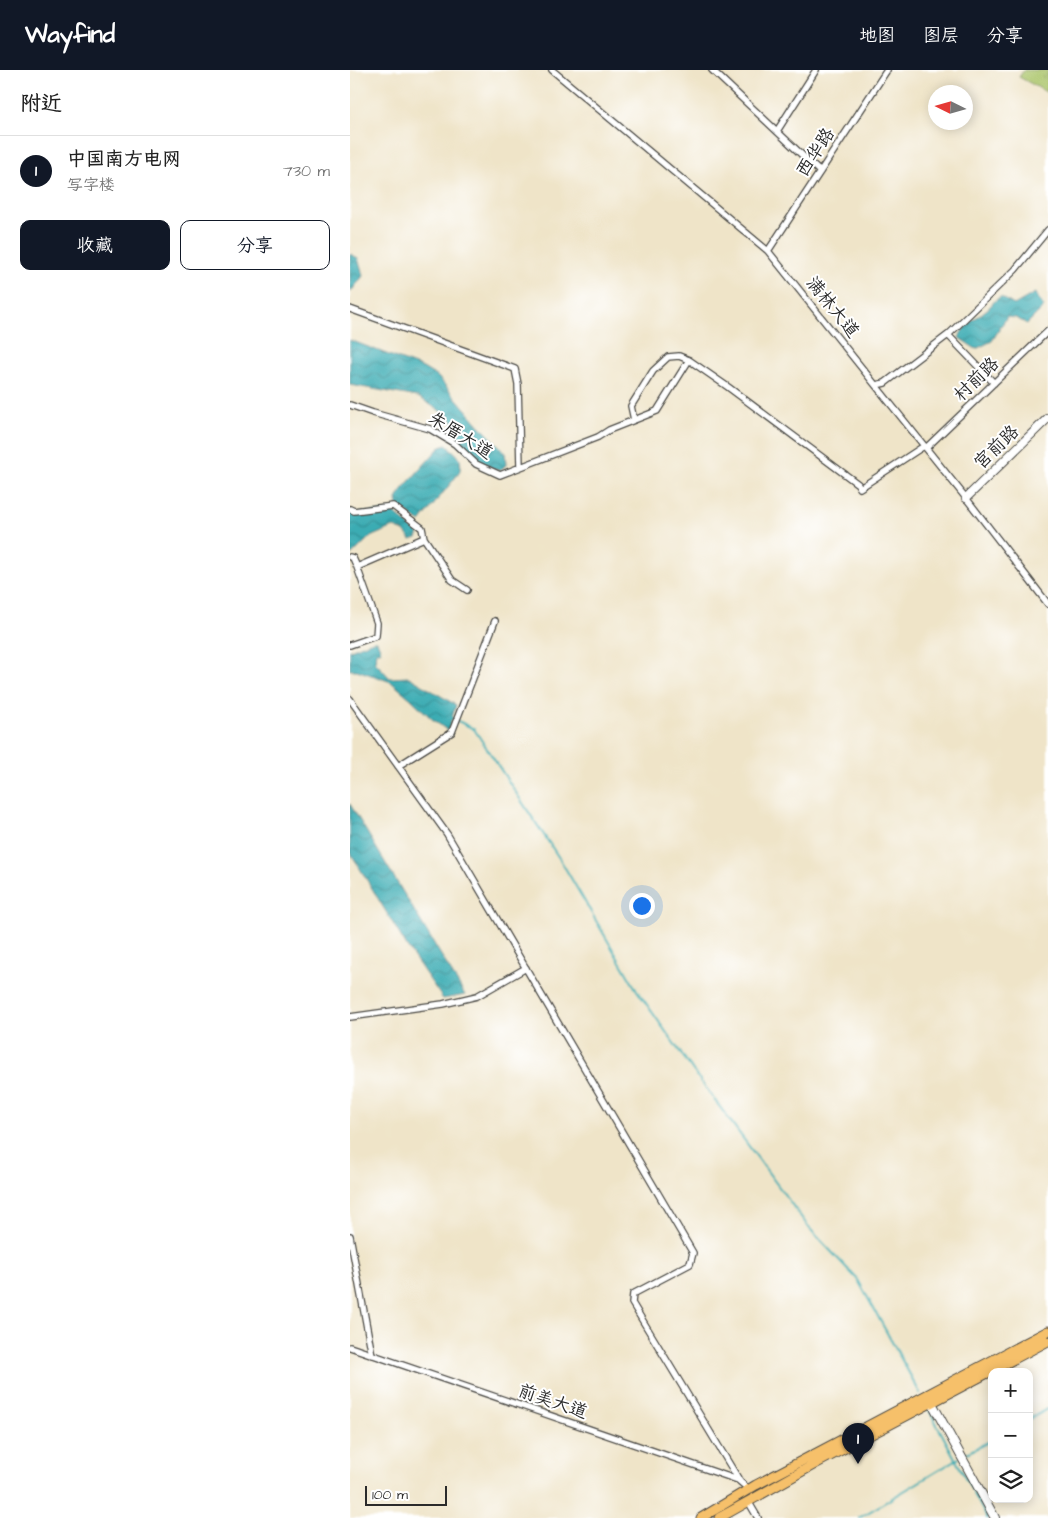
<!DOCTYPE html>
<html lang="zh">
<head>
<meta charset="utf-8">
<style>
  :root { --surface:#fff; --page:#f6f6f6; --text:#222; --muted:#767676; --line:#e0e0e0; --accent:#111827 }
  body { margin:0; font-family:"Architects Daughter","LXGW WenKai TC",sans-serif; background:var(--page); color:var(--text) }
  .controls { position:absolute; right:15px; bottom:15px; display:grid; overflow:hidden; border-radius:10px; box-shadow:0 2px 12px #0003 }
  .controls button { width:45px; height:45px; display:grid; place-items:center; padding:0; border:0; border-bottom:1px solid var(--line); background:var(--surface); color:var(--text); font:25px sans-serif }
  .compass { position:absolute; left:578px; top:15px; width:45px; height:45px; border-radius:50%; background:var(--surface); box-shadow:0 2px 12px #0003; rotate:275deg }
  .scale { position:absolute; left:15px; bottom:12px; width:82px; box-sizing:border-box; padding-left:5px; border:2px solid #2b2b2b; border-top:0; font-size:14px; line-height:18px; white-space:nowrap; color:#2b2b2b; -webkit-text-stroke:4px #fff; paint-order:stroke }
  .you { position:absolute; left:291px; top:835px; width:18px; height:18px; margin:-12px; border:4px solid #fff; border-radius:50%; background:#1a73e8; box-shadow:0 0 0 8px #1a73e833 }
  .badge { display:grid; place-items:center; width:32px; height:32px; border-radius:50%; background:var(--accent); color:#fff; font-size:16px; font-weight:700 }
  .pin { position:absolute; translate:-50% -41px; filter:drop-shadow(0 1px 2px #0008) }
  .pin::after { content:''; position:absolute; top:26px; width:18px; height:15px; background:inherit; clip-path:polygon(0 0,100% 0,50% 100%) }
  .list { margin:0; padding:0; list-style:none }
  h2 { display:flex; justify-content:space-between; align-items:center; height:65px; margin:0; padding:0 20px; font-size:21px }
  h2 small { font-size:16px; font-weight:400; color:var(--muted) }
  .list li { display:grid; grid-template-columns:32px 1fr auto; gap:15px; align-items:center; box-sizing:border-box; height:70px; padding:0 20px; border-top:1px solid var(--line) }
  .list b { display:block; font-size:19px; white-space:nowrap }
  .list p { margin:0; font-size:16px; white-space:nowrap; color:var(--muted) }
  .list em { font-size:16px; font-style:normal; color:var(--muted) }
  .actions { display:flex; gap:10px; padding:15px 20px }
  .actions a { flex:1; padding:11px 0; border:1px solid var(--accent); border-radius:10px; text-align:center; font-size:18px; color:var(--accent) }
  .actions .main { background:var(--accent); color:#fff }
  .icon { flex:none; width:28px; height:28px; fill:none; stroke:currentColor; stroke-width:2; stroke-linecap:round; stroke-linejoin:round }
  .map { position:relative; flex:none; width:698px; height:1448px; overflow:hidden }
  header { display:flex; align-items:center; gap:30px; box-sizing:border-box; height:70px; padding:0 25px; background:var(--accent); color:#fff }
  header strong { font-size:24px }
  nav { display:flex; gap:28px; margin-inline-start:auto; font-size:18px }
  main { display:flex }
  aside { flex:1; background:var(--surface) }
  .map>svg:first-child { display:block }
  .grass { fill:url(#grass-tufts); stroke:#6b784b }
  .water { fill:url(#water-waves); stroke:#336c6f }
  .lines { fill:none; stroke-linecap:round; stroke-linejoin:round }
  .stream { stroke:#3bacb3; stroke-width:2 }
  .minor-casing { stroke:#484743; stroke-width:8 }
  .tertiary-casing { stroke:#484743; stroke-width:10 }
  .primary-casing { stroke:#484743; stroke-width:11 }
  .minor { stroke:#fff; stroke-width:5.5 }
  .tertiary { stroke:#fff; stroke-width:8 }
  .primary { stroke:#f6c06b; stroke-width:9 }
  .labels { text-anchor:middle; stroke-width:4; stroke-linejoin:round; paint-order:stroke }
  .street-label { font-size:18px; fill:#2b2b2b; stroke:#fff }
</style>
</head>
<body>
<header>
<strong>Wayfind</strong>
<nav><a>地图</a><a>图层</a><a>分享</a></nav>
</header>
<main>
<aside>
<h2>附近<small></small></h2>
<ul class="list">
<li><span class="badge">1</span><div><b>中国南方电网</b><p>写字楼</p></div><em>730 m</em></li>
</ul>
<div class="actions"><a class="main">收藏</a><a>分享</a></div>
</aside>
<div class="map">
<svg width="698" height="1448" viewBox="0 0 698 1448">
  <defs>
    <pattern id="grass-tufts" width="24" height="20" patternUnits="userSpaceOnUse" patternTransform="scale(1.25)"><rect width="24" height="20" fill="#abc56b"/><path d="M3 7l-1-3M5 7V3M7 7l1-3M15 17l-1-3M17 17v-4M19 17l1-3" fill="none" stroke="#93a95d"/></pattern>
    <pattern id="water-waves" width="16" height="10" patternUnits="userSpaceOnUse" patternTransform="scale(1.25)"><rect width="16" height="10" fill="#3bacb3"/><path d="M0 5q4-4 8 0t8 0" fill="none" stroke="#328c92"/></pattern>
  </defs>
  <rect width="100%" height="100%" fill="#fff"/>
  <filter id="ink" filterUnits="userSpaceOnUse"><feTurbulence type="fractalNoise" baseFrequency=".02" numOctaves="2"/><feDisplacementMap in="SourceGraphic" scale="10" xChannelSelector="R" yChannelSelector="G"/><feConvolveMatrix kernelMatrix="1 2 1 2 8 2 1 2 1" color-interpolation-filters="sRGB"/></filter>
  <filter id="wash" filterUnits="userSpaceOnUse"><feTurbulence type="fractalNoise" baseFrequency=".0096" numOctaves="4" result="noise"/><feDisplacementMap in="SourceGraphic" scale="20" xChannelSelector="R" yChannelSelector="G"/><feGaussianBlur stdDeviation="1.12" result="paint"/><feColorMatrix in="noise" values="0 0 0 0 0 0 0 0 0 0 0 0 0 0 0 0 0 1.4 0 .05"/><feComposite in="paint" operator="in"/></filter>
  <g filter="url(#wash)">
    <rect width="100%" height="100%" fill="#efe4c8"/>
    <path class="grass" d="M674,0h24v23l-29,-16z"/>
    <path class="water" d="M0,184l8,4 5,18 -13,17z
      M685,223l9,14 -17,17 -11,-6 -9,-1 -15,24 -16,8 -17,-11c4,-14 17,-19 27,-28 7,-5 6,-9 15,-13l13,8z
      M0,270l73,28 15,9 43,50 24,25 1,13 -6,6 -22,-9 -25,-23 1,-15 -4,-7 -32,-20 -68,-12z
      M96,375c11,9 18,13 13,28l-39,49 -22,-16 -1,-7 7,-12 35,-39z
      M42,441l27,23 -2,4 -6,2 -7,-9 -10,-4 -24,10 -18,18 -2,-1v-41z
      M23,571h4l4,10 -5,1 -1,10 15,16 19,-1 47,28 -8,26 -16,-12 -22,-21 -19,-16 -34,-12h-7v-20z
      M0,734l115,191 -22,4 -34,-49 -59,-98z"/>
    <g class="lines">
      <path class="stream" d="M102,648l22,11 87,132 75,128 58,83 116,157 48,51 62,113
        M578,1338l59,110
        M679,1349l19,-10
        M613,1385l29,-15
        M509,1448l100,-60"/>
    </g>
  </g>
  <g filter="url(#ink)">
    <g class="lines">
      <defs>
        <path id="minor" d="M202,0l216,181 198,247 82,106
          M362,0l108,102
          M427,61l39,-61
          M418,181l119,-181
          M0,239l165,60 3,15 2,83
          M598,265l67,-65 33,-40
          M526,315l9,-2 63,-48 46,48
          M0,335l23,8 57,16 25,15 21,20 24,11 98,-38 11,-7 48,-19 32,-51 39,27 130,97 2,4 64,-42
          M284,350l-3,-14 22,-35 15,-14 11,-1 10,4
          M576,378l122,-117
          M0,439l4,2 39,-5 29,22 2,10 -67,29
          M74,468l28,42 15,10
          M0,487l3,1 4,9 20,56 -1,13 -26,9
          M0,629l97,135 246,419 -3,11 -57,30 -1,9 107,177
          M48,696l54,-34 43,-111
          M0,947l93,-13 34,-8 49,-28
          M0,1166l22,119
          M0,1277l388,133 7,6
          M398,1431l10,17"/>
        <path id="tertiary" d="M616,428l82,-80
          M582,1333l63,115"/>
        <path id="primary" d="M351,1448l55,-33 292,-154
          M369,1448l96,-54 233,-123"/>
      </defs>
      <use href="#minor" class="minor-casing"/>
      <use href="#tertiary" class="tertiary-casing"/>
      <use href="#primary" class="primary-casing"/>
      <use href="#minor" class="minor"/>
      <use href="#tertiary" class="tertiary"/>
      <use href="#primary" class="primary"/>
    </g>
  </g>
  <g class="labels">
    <g class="street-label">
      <text transform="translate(465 82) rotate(-57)" y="6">西华路</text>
      <text transform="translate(483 237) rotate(51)" y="6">满林大道</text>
      <text transform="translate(626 309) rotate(-44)" y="6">村前路</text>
      <text transform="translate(111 365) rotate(32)" y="6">朱厝大道</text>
      <text transform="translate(646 377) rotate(-44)" y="6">宫前路</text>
      <text transform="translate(203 1331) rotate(19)" y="6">前美大道</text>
    </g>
  </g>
</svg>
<div class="controls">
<button>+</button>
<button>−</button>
<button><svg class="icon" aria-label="layers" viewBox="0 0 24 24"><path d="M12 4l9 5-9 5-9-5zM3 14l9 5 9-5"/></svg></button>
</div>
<svg class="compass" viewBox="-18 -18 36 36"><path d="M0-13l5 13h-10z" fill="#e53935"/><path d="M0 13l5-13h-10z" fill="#767676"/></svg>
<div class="scale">100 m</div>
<div class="you"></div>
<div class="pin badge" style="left:508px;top:1394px">1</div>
</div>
</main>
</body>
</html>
